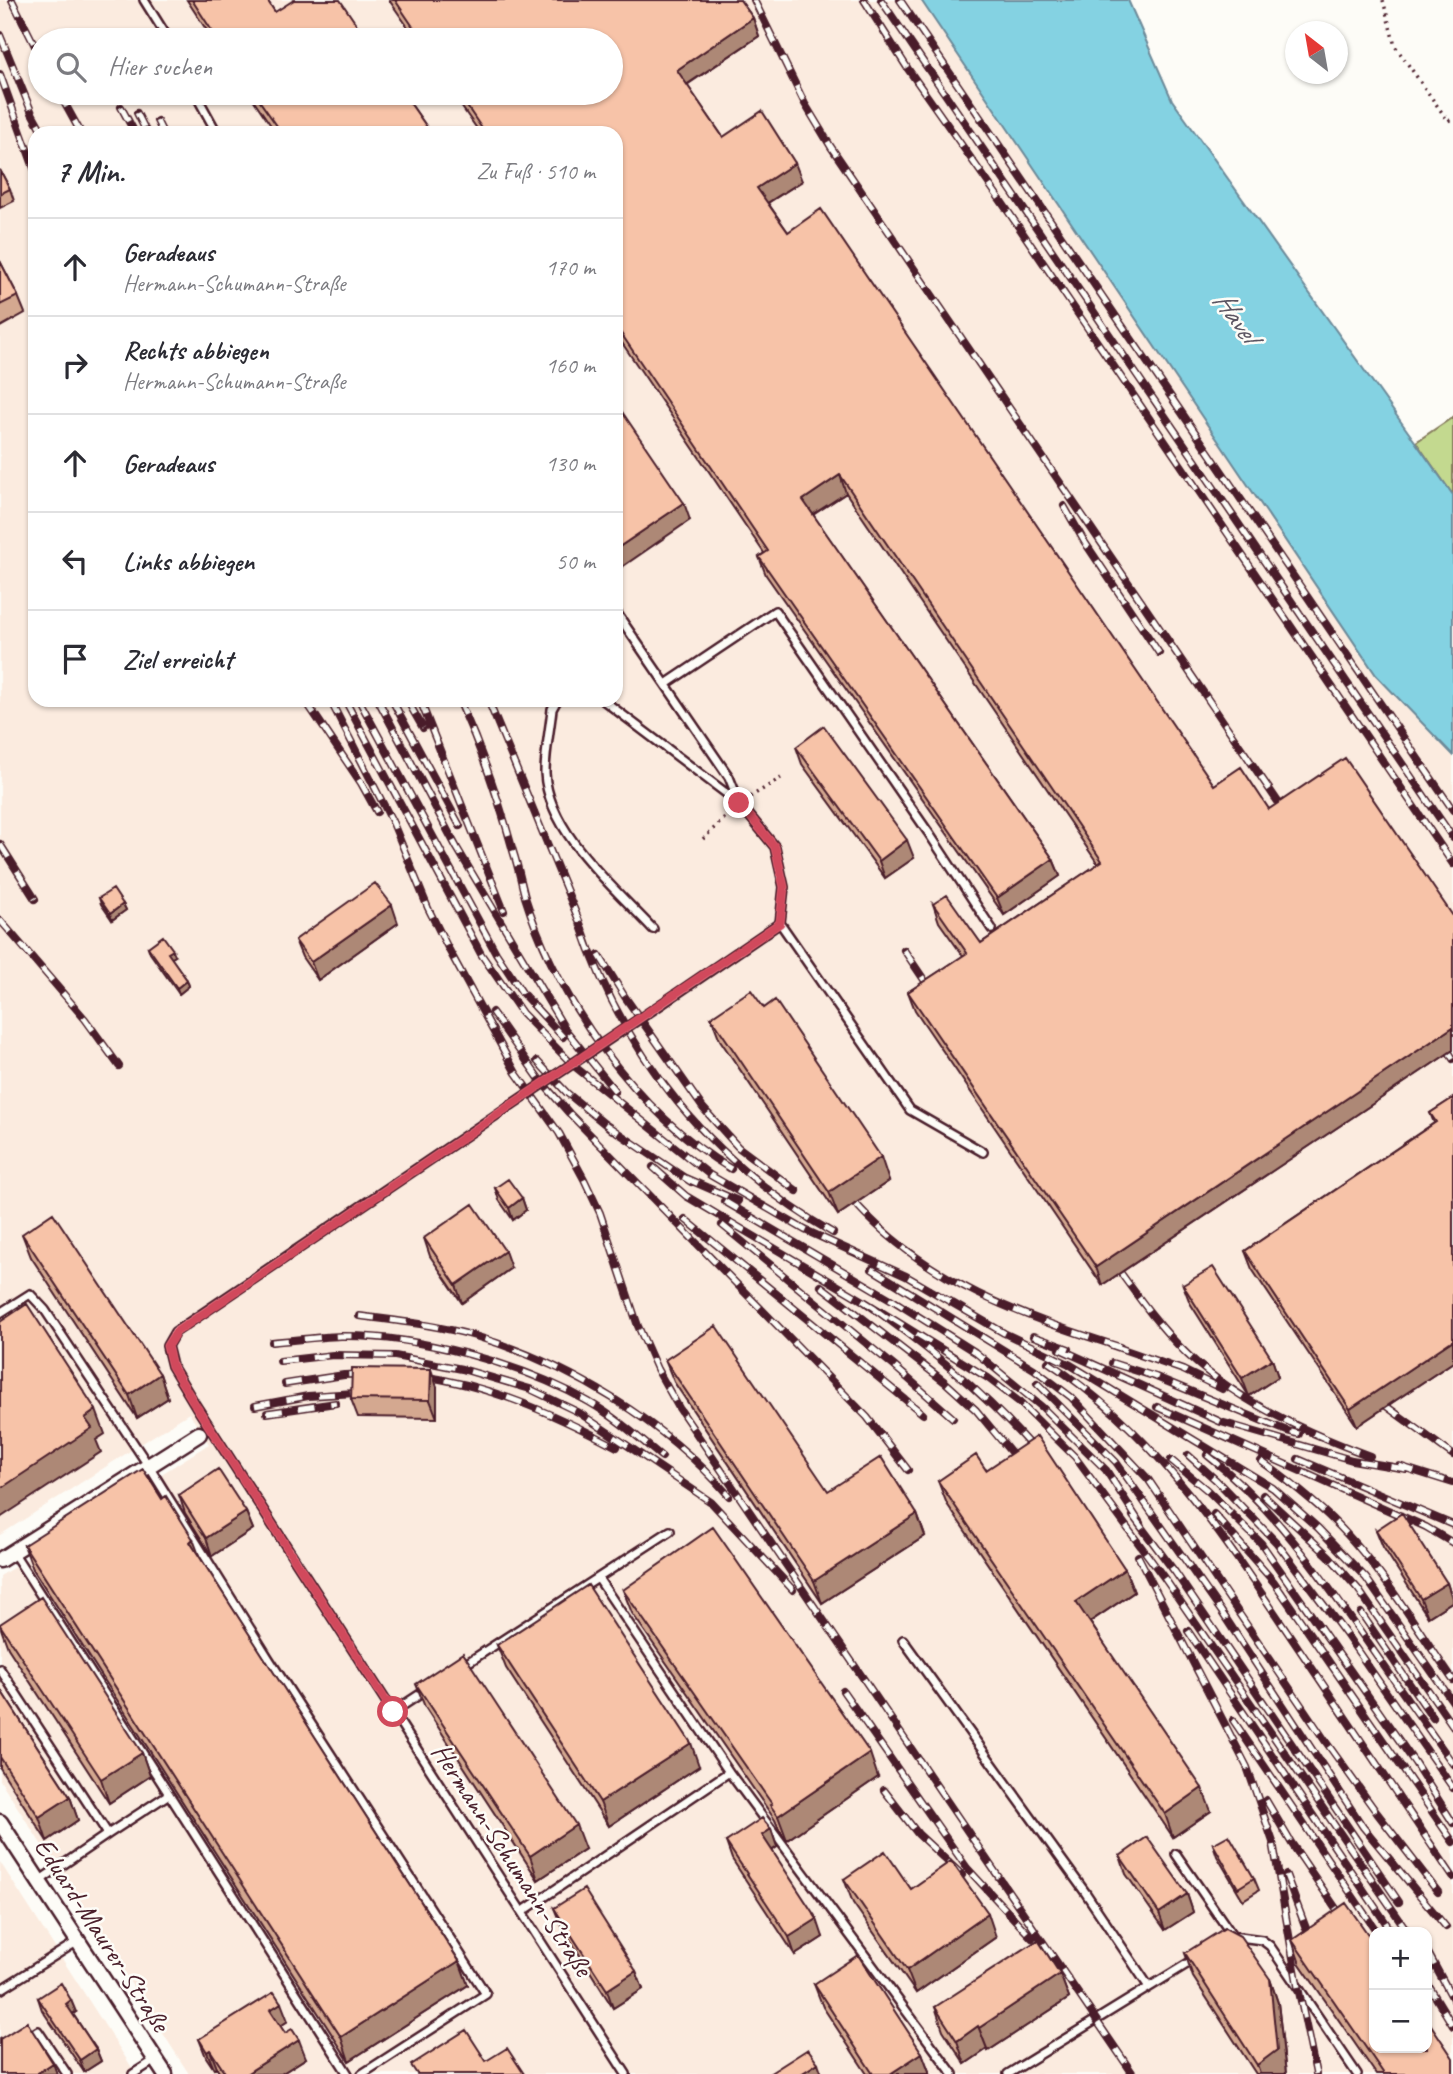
<!DOCTYPE html>
<html lang="de">
<head>
<meta charset="utf-8">
<style>
  :root { --surface:#fff; --page:#f7f7f7; --text:#2b2b33; --muted:#7c7c81; --line:#e1e1e2 }
  body { margin:0; font-family:Caveat,sans-serif; background:var(--page); color:var(--text) }
  .controls { position:absolute; right:21px; bottom:21px; display:grid; overflow:hidden; border-radius:14px; box-shadow:0 2px 5px #0004 }
  .controls button { width:63px; height:63px; display:grid; place-items:center; padding:0; border:0; border-bottom:2px solid var(--line); background:var(--surface); color:var(--text); font:35px sans-serif }
  .compass { position:absolute; left:1285px; top:21px; width:63px; height:63px; border-radius:50%; background:var(--surface); box-shadow:0 2px 5px #0004; rotate:329deg }
  .stop { position:absolute; width:21px; height:21px; margin:-16px; border:5px solid #d1495b; border-radius:50%; background:#fff }
  .stop.end { background:#d1495b; border-color:#fff; box-shadow:0 2px 7px #0008 }
  .list { margin:0; padding:0; list-style:none }
  h2 { display:flex; justify-content:space-between; align-items:center; height:91px; margin:0; padding:0 28px; font-size:30px }
  h2 small { font-size:23px; font-weight:400; color:var(--muted) }
  .list li { display:grid; grid-template-columns:46px 1fr auto; gap:21px; align-items:center; box-sizing:border-box; height:98px; padding:0 28px; border-top:2px solid var(--line) }
  .list b { display:block; font-size:26px; white-space:nowrap }
  .list p { margin:0; font-size:23px; white-space:nowrap; color:var(--muted) }
  .list em { font-size:23px; font-style:normal; color:var(--muted) }
  .icon { flex:none; width:38px; height:38px; fill:none; stroke:currentColor; stroke-width:2; stroke-linecap:round; stroke-linejoin:round }
  .map { position:relative; flex:none; width:1453px; height:2074px; overflow:hidden }
  .search { position:absolute; background:var(--surface); box-shadow:0 2px 5px #0004; left:28px; top:28px; width:595px; height:77px; display:flex; align-items:center; gap:18px; box-sizing:border-box; padding:0 24px; border-radius:38px; color:var(--muted); font-size:26px }
  .panel { position:absolute; background:var(--surface); box-shadow:0 2px 5px #0004; left:28px; top:126px; width:595px; height:581px; border-radius:21px }
  .map>svg:first-child { display:block }
  .built { fill:#fbebdf; fill-rule:evenodd }
  .green { fill:#c3d98f; stroke:#867c5d; stroke-width:2 }
  .water { fill:#84d2e2; stroke:#6d8a99; stroke-width:2 }
  .lines { fill:none; stroke-linecap:round; stroke-linejoin:round }
  .lane-casing { stroke:#4a1f2b; stroke-width:12 }
  .street-casing { stroke:#4a1f2b; stroke-width:19 }
  .path { stroke:#4a1f2b; stroke-width:3.5; stroke-dasharray:2 5; stroke-linecap:butt }
  .lane { stroke:#fdfcf7; stroke-width:7 }
  .street { stroke:#fdfcf7; stroke-width:14 }
  .rail-casing { stroke:#4a1f2b; stroke-width:8 }
  .rail { stroke:#fdfcf7; stroke-width:5; stroke-dasharray:16; stroke-linecap:butt }
  .lane-bridge-casing { stroke:#4a1f2b; stroke-width:12; stroke-linecap:butt }
  .lane-bridge { stroke:#fdfcf7; stroke-width:7 }
  .wall { fill:#d4a890; stroke:#4a1f2b; stroke-width:2 }
  .shaded-wall { fill:#ad8876; stroke:#4a1f2b; stroke-width:2 }
  .building { fill:#f7c3a8; stroke:#4a1f2b; stroke-width:2 }
  .route { stroke:#d1495b; stroke-width:9 }
  .labels { text-anchor:middle; stroke-width:5; stroke-linejoin:round; paint-order:stroke }
  .street-label { font-size:28px; fill:#4a1f2b; stroke:#fdfcf7 }
  .water-label { font-size:30px; font-style:italic; fill:#5b5562; stroke:#fdfcf7 }
</style>
</head>
<body>
<div class="map">
<svg width="1453" height="2074" viewBox="0 0 1453 2074">
  <rect width="100%" height="100%" fill="#fdfcf7"/>
  <filter id="ink" filterUnits="userSpaceOnUse"><feTurbulence type="fractalNoise" baseFrequency=".0143" numOctaves="2"/><feDisplacementMap in="SourceGraphic" scale="14" xChannelSelector="R" yChannelSelector="G"/><feConvolveMatrix kernelMatrix="1 2 1 2 8 2 1 2 1" color-interpolation-filters="sRGB"/></filter>
  <g filter="url(#ink)">
    <path class="built" d="M0,0h921l455,675 77,80v1319h-1264l-189,-294v-204l209,-132 -20,-31 -189,122zM40,40h571v53h-571zM35,133h581v567h-581zM1374,1932h53v116h-53z
      M0,1862l136,212h-136z"/>
    <path class="green" d="M1453,417v78l-37,-53z"/>
    <path class="water" d="M921,0h207l44,100 281,395v260l-77,-80z"/>
    <g class="lines">
      <defs>
        <path id="lane" d="M144,0l25,40
          M195,93l22,40
          M616,612l113,165 10,25
          M666,684l109,-73 153,221 64,97
          M557,700l-5,9c-2,20 -7,43 -7,64 3,60 70,115 108,156
          M603,700l136,103 36,44 9,40 -4,36 -117,80
          M780,923l130,187 73,42
          M511,1105l-336,227 -8,14 5,20 24,40 430,668
          M0,1313l30,-19 15,16 103,155 121,194 217,335 -124,80
          M13,1552l156,242
          M903,1640l182,252 64,95
          M461,1667l209,-136
          M0,1669l108,165 -69,47
          M393,1712l35,-23
          M729,1772l224,302
          M108,1834l61,-40 179,280
          M1176,1854l56,81
          M522,1912l207,-140 -131,-194
          M1232,1936l30,4 8,6 87,128
          M0,1990l78,-49
          M26,2039l12,-8 29,43
          M133,2074l22,-14
          M1008,2074l187,-115"/>
        <path id="street" d="M0,1560l199,-126
          M0,1822l165,252"/>
      </defs>
      <use href="#lane" class="lane-casing"/>
      <use href="#street" class="street-casing"/>
      <path class="path" d="M1383,0l12,46 53,75 5,-3
        M750,797l31,-19
        M703,839l30,-29"/>
      <use href="#lane" class="lane"/>
      <use href="#street" class="street"/>
      <defs>
        <path id="rail" d="M12,0l28,56
          M754,0l51,104 26,43 458,671
          M864,0l44,69 93,132 452,663
          M881,0l572,838
          M900,0l553,810
          M0,35l32,78 11,20
          M0,74l35,97
          M59,93l22,40
          M121,107l14,26
          M137,113l10,20
          M157,121l6,12
          M1064,506l20,35 75,112
          M305,700l56,83 16,29
          M330,700l63,123 35,85 21,42 67,123 43,60 25,46 16,34 38,113 19,43 22,39 454,666
          M345,700l136,254 41,59 52,53 136,109 95,55 101,46 98,57 65,31 204,124 45,40 48,50 87,124
          M359,700l137,253 27,41 40,43
          M378,700l79,148 108,181 50,62
          M392,700l68,126
          M407,700l16,28
          M420,700l84,211
          M459,700c22,49 40,99 54,151 5,15 8,31 12,46 33,105 112,216 206,272
          M488,700l92,223c44,134 131,239 253,310
          M0,844l35,55
          M0,920l85,99 34,47
          M904,950l31,46
          M599,955l26,42 78,111 35,39 59,44
          M492,1012l48,68 29,33 298,304 41,53
          M1449,1052l4,7
          M537,1061l30,32 45,37
          M605,1124l86,58
          M653,1167l33,29 176,104
          M683,1177l55,24
          M724,1201l170,100 81,51 67,55 64,63 34,53
          M856,1204c73,80 164,111 264,143
          M685,1219l238,195
          M722,1225l172,141 59,52
          M872,1269l162,100 37,28 77,82 178,263 51,71 61,79
          M1120,1272c21,29 42,58 68,83 49,46 119,78 182,101
          M821,1286l124,96 31,28 39,47
          M359,1316c39,5 78,9 116,20 92,27 191,86 254,160
          M1033,1336l36,13
          M272,1342c23,-2 46,-5 69,-6 77,-1 182,28 248,66 26,15 50,36 73,55
          M1111,1345l72,25 39,19
          M1060,1349l161,73 131,38 54,9
          M280,1361l53,-6 62,1 67,13 68,20 48,23 133,90 82,88
          M1048,1362c108,70 176,176 247,281 53,78 105,156 158,234
          M1112,1363l44,14 131,54 12,3
          M414,1375c74,9 138,38 203,72
          M1037,1383l79,79 105,149 142,216 83,100
          M285,1384l59,-9 28,-1
          M255,1406l53,-10 47,-3
          M1386,1406l67,49
          M1157,1407l269,120 27,16
          M267,1413l69,-10
          M1031,1446c-50,-57 -108,-102 -169,-146l126,78 30,23 57,56 90,122 243,353
          M1188,1455l28,25 61,63 68,90 108,155
          M1207,1455c67,52 115,122 163,191 27,39 55,78 83,118
          M1298,1459l155,66
          M1171,1460l36,30 54,53 154,220 38,60
          M1261,1461c32,23 66,50 92,80 38,43 68,93 100,139
          M1399,1466l54,17
          M1263,1495l66,61 29,33 95,137
          M1214,1514l60,68 179,260
          M1133,1516l42,56 224,330
          M1138,1556l109,211 26,75 25,145 18,87
          M1361,1613l72,105
          M1188,1631l204,301
          M843,1691l124,177 65,70
          M1233,1720l144,212
          M884,1790l34,44 44,41
          M1266,1800l26,44 56,82
          M1286,1875l27,72
          M1427,1951l26,48
          M1427,1983l26,43"/>
      </defs>
      <use href="#rail" class="rail-casing"/>
      <use href="#rail" class="rail"/>
      <defs>
        <path id="lane-bridge" d="M511,1105l152,-102"/>
      </defs>
      <use href="#lane-bridge" class="lane-bridge-casing"/>
      <use href="#lane-bridge" class="lane-bridge"/>
    </g>
    <path class="wall" d="M187,0h80l8,12 92,28h-154z
      M389,0h351l13,18 6,18 -72,49 36,52 79,44 -34,22 20,29 426,553 55,24 184,107v134l-351,235 -187,-275 -7,-18 55,-36 -24,-34 -6,-18 48,39 117,-79 -252,-371 -33,22 240,344 7,17 -56,39 -238,-340 -7,-18 5,-4 -148,-219v-201h-136l-28,-40h159v-53h-194z
      M249,93h154l28,40h-155z
      M0,170l10,19 4,12 -14,7z
      M0,261l18,35 7,17 -25,14z
      M796,747l118,111 -29,20 -83,-114z
      M99,898l24,6 3,6 -14,10 -11,-16z
      M398,923l-80,57 -16,-23 -7,-17z
      M148,947l27,9 -4,2 16,22 2,6 -10,8 -29,-41z
      M764,1008l125,173 -51,34 -118,-175 -9,-23z
      M1453,1098v264l-96,64 -105,-157 -7,-18 189,-128 -4,-10z
      M495,1188l27,10 4,12 -13,10 -14,-20z
      M22,1234l138,140 8,24 -31,20 -106,-161z
      M424,1238l87,30 -49,35 -32,-47z
      M1183,1285l89,74 6,18 -29,19 -59,-93z
      M665,1360l163,131 89,23 8,22 -103,67 -148,-221z
      M437,1387v31l-79,-1 -7,-18z
      M986,1470l139,99 9,23 -44,30 121,189 -38,26 -226,-333 -9,-23z
      M179,1495l67,17 7,17 -41,27 -27,-43z
      M1376,1530l71,53 6,18 -25,16 -45,-70z
      M24,1545l176,13 259,403 9,24 -119,76 -316,-492z
      M623,1590l255,187 -91,63 -8,-11 -4,-9 -143,-207z
      M0,1626l142,127 8,23 -41,27 -101,-155z
      M497,1645l202,121 -90,60 -103,-158z
      M416,1684l169,165 -47,31 -113,-173z
      M0,1689l70,108 8,23 -31,21 -47,-73z
      M771,1829l6,18 -5,4 51,86 -28,18 -63,-96 -6,-17z
      M1213,1844l41,34 5,12 -16,10 -26,-44z
      M1120,1856l67,38 6,18 -28,18 -39,-56z
      M844,1879l67,10 85,48 -80,56 -63,-90z
      M554,1908l82,63 7,18 -30,19 -52,-83z
      M1292,1940l161,134h-77l-76,-110z
      M1185,1953l85,26 8,24 8,71h-30l-63,-97z
      M1060,1974l9,24 -81,53 -1,-2 -22,15 -22,-34 -8,-23z
      M814,1984l108,69 8,21h-63l-44,-67z
      M38,1998l38,14 -3,2 23,35 5,12 -17,11 -42,-62z
      M288,2021l-8,5 5,7 21,25 -25,16h-60l-4,-6 -3,1 -8,-12 -7,-18z"/>
    <path class="shaded-wall" d="M753,18l6,18 -76,51 -6,-17z
      M795,163l7,18 -38,24 -7,-17z
      M840,475l6,18 -37,24 -6,-17z
      M684,503l6,17 -74,51v-22z
      M907,840l7,18 -29,20 -6,-17z
      M1053,859l7,17 -56,39 -7,-17z
      M123,904l3,6 -14,10 -2,-6z
      M392,905l6,18 -80,57 -7,-18z
      M173,950l2,6 -5,3 -2,-6z
      M187,980l2,6 -10,8 -2,-6z
      M1453,1027v23l-351,235 -6,-18z
      M881,1157l8,24 -51,34 -9,-23z
      M522,1198l4,12 -13,10 -4,-12z
      M505,1251l6,17 -49,35 -6,-18z
      M1453,1340v22l-96,64 -7,-17z
      M1272,1359l6,18 -29,19 -7,-18z
      M431,1369l6,18v31l-7,-18z
      M160,1374l8,24 -31,20 -8,-23z
      M96,1410l9,24 -9,6 5,12 -101,66v-29l85,-71z
      M246,1512l7,17 -41,27 -6,-18z
      M917,1514l8,22 -103,67 -8,-22z
      M193,1539l9,24 -12,-21z
      M1125,1569l9,23 -49,33 -9,-23z
      M1447,1583l6,18 -25,16 -7,-18z
      M691,1743l8,23 -90,60 -9,-24z
      M142,1753l8,23 -41,27 -8,-24z
      M870,1753l8,24 -91,63 -9,-24z
      M1202,1788l9,23 -38,26 -8,-23z
      M70,1797l8,23 -31,21 -8,-24z
      M576,1825l9,24 -47,31 -8,-24z
      M771,1829l6,18 -9,6 -6,-18z
      M1187,1894l6,18 -28,18 -6,-17z
      M988,1913l8,24 -80,56 -9,-23z
      M817,1919l6,18 -28,18 -6,-18z
      M459,1961l9,24 -119,76 -8,-24z
      M636,1971l7,18 -30,19 -6,-18z
      M1060,1974l9,24 -81,53 -9,-23z
      M1270,1979l8,24 8,71h-26l-3,-9z
      M71,2000l5,12 -6,3 -4,-11z
      M281,2003l7,18 -11,7 -7,-18z
      M978,2026l9,23 -22,15 -8,-23z
      M299,2040l7,18 -25,16h-35z
      M96,2049l5,12 -17,11 -4,-12z
      M210,2050l7,18 -3,1 -7,-17z
      M922,2053l8,21h-40z
      M53,2063l4,11h-21z
      M818,2063l4,11h-21z"/>
    <path class="building" d="M192,0h75l8,12 19,-12h46l27,40h-149z
      M395,0h345l13,18 -76,52 46,67 39,-26 33,52 -38,25 31,44 33,-23 393,576 27,-18 28,42 76,-51 108,158v111l-357,240 -188,-275 59,-39 -34,-49 14,-9 34,48 121,-82 -262,-386 -37,25 250,359 -56,39 -238,-341 9,-6 -152,-225v-193h-131l-27,-40h153v-53h-189z
      M254,93h149l28,40h-149z
      M0,170l10,19 -10,5z
      M0,261l18,35 -18,9z
      M616,403l68,100 -68,46z
      M824,726l83,114 -28,21 -83,-114z
      M375,883l17,22 -81,57 -16,-22z
      M113,889l10,15 -13,10 -11,-16z
      M163,936l10,14 -5,3 19,27 -10,8 -29,-41z
      M751,990l13,18 11,-8 106,157 -52,35 -118,-175z
      M1453,1098v242l-103,69 -105,-158 191,-129 -6,-9z
      M508,1179l14,19 -13,10 -14,-20z
      M473,1204l32,47 -49,34 -32,-47z
      M53,1213l107,161 -31,21 -107,-161z
      M1213,1267l59,92 -30,19 -59,-93z
      M27,1304l69,106 -11,8 7,10 -92,61v-167z
      M716,1326l112,165 53,-34 36,57 -103,67 -149,-221z
      M352,1368l79,1 -1,31 -79,-1z
      M1037,1436l88,133 -49,33 126,186 -37,26 -227,-333 38,-26 10,15z
      M143,1469l19,30 4,-3 27,43 -3,3 269,419 -118,76 -317,-492z
      M218,1469l28,43 -40,26 -27,-43z
      M1402,1513l45,70 -26,16 -45,-69z
      M713,1527l157,226 -92,63 -8,-11 2,-1 -149,-214z
      M588,1585l103,158 -91,59 -103,-157z
      M41,1597l101,156 -41,26 -101,-154v-1z
      M463,1653l113,172 -46,31 -114,-172z
      M0,1689l70,108 -31,20 -39,-60z
      M762,1818l9,11 -9,6 55,84 -28,18 -63,-95z
      M1229,1835l25,43 -16,10 -25,-44z
      M1147,1837l40,57 -28,19 -39,-57z
      M885,1851l26,38 40,-28 37,52 -81,57 -63,-91z
      M584,1889l52,82 -29,19 -53,-82z
      M1346,1903l28,40v105h53v-29l26,39v16h-69l-92,-134z
      M1225,1928l15,8 30,43 7,71 -20,15 -72,-112z
      M1038,1940l22,34 -81,54 -1,-2 -21,15 -22,-34z
      M858,1955l64,98 -32,21h-17l-59,-90z
      M61,1983l10,17 -5,4 30,45 -16,11 -42,-62z
      M274,1992l7,11 -11,7 15,23 7,-4 7,11 -53,34h-20l-16,-24 -3,2 -8,-13z
      M27,2022l26,41 -17,11h-36v-35z
      M466,2030l20,31 21,-13 17,26h-107l-6,-9z
      M808,2049l10,14 -17,11h-32z"/>
  </g>
  <g class="lines" filter="url(#ink)">
    <path class="route" d="M393,1712l-197,-306 -24,-40 -5,-20 9,-14 604,-409 4,-36 -9,-40 -36,-44"/>
  </g>
  <g class="labels">
    <g class="street-label">
      <text transform="translate(513 1859) rotate(57)" y="10">Hermann-Schumann-Straße</text>
      <text transform="translate(103 1934) rotate(57)" y="10">Eduard-Maurer-Straße</text>
    </g>
    <g class="water-label">
      <text transform="translate(1236 316) rotate(55)" y="10">Havel</text>
    </g>
  </g>
</svg>
<div class="controls">
<button>+</button>
<button>−</button>
</div>
<svg class="compass" viewBox="-18 -18 36 36"><path d="M0-13l5 13h-10z" fill="#e53935"/><path d="M0 13l5-13h-10z" fill="#7c7c81"/></svg>
<div class="stop" style="left:393px;top:1712px"></div>
<div class="stop end" style="left:739px;top:803px"></div>
<div class="search"><svg class="icon" aria-label="search" viewBox="0 0 24 24"><circle cx="10" cy="10" r="6"/><path d="M15 15l6 6"/></svg>Hier suchen</div>
<section class="panel">
<h2>7 Min.<small>Zu Fuß · 510 m</small></h2>
<ul class="list">
<li><svg class="icon" aria-label="ahead" viewBox="0 0 24 24"><path d="M12 20V5M6 11l6-6 6 6"/></svg><div><b>Geradeaus</b><p>Hermann-Schumann-Straße</p></div><em>170 m</em></li>
<li><svg class="icon" aria-label="right" viewBox="0 0 24 24"><path d="M7 20v-9h11M14 6l5 5-5 5"/></svg><div><b>Rechts abbiegen</b><p>Hermann-Schumann-Straße</p></div><em>160 m</em></li>
<li><svg class="icon" aria-label="ahead" viewBox="0 0 24 24"><path d="M12 20V5M6 11l6-6 6 6"/></svg><div><b>Geradeaus</b></div><em>130 m</em></li>
<li><svg class="icon" aria-label="left" viewBox="0 0 24 24"><path d="M17 20v-9H6M10 6l-5 5 5 5"/></svg><div><b>Links abbiegen</b></div><em>50 m</em></li>
<li><svg class="icon" aria-label="arrive" viewBox="0 0 24 24"><path d="M6 21V4h12l-3 4 3 4H6"/></svg><div><b>Ziel erreicht</b></div></li>
</ul>
</section>
</div>
</body>
</html>
